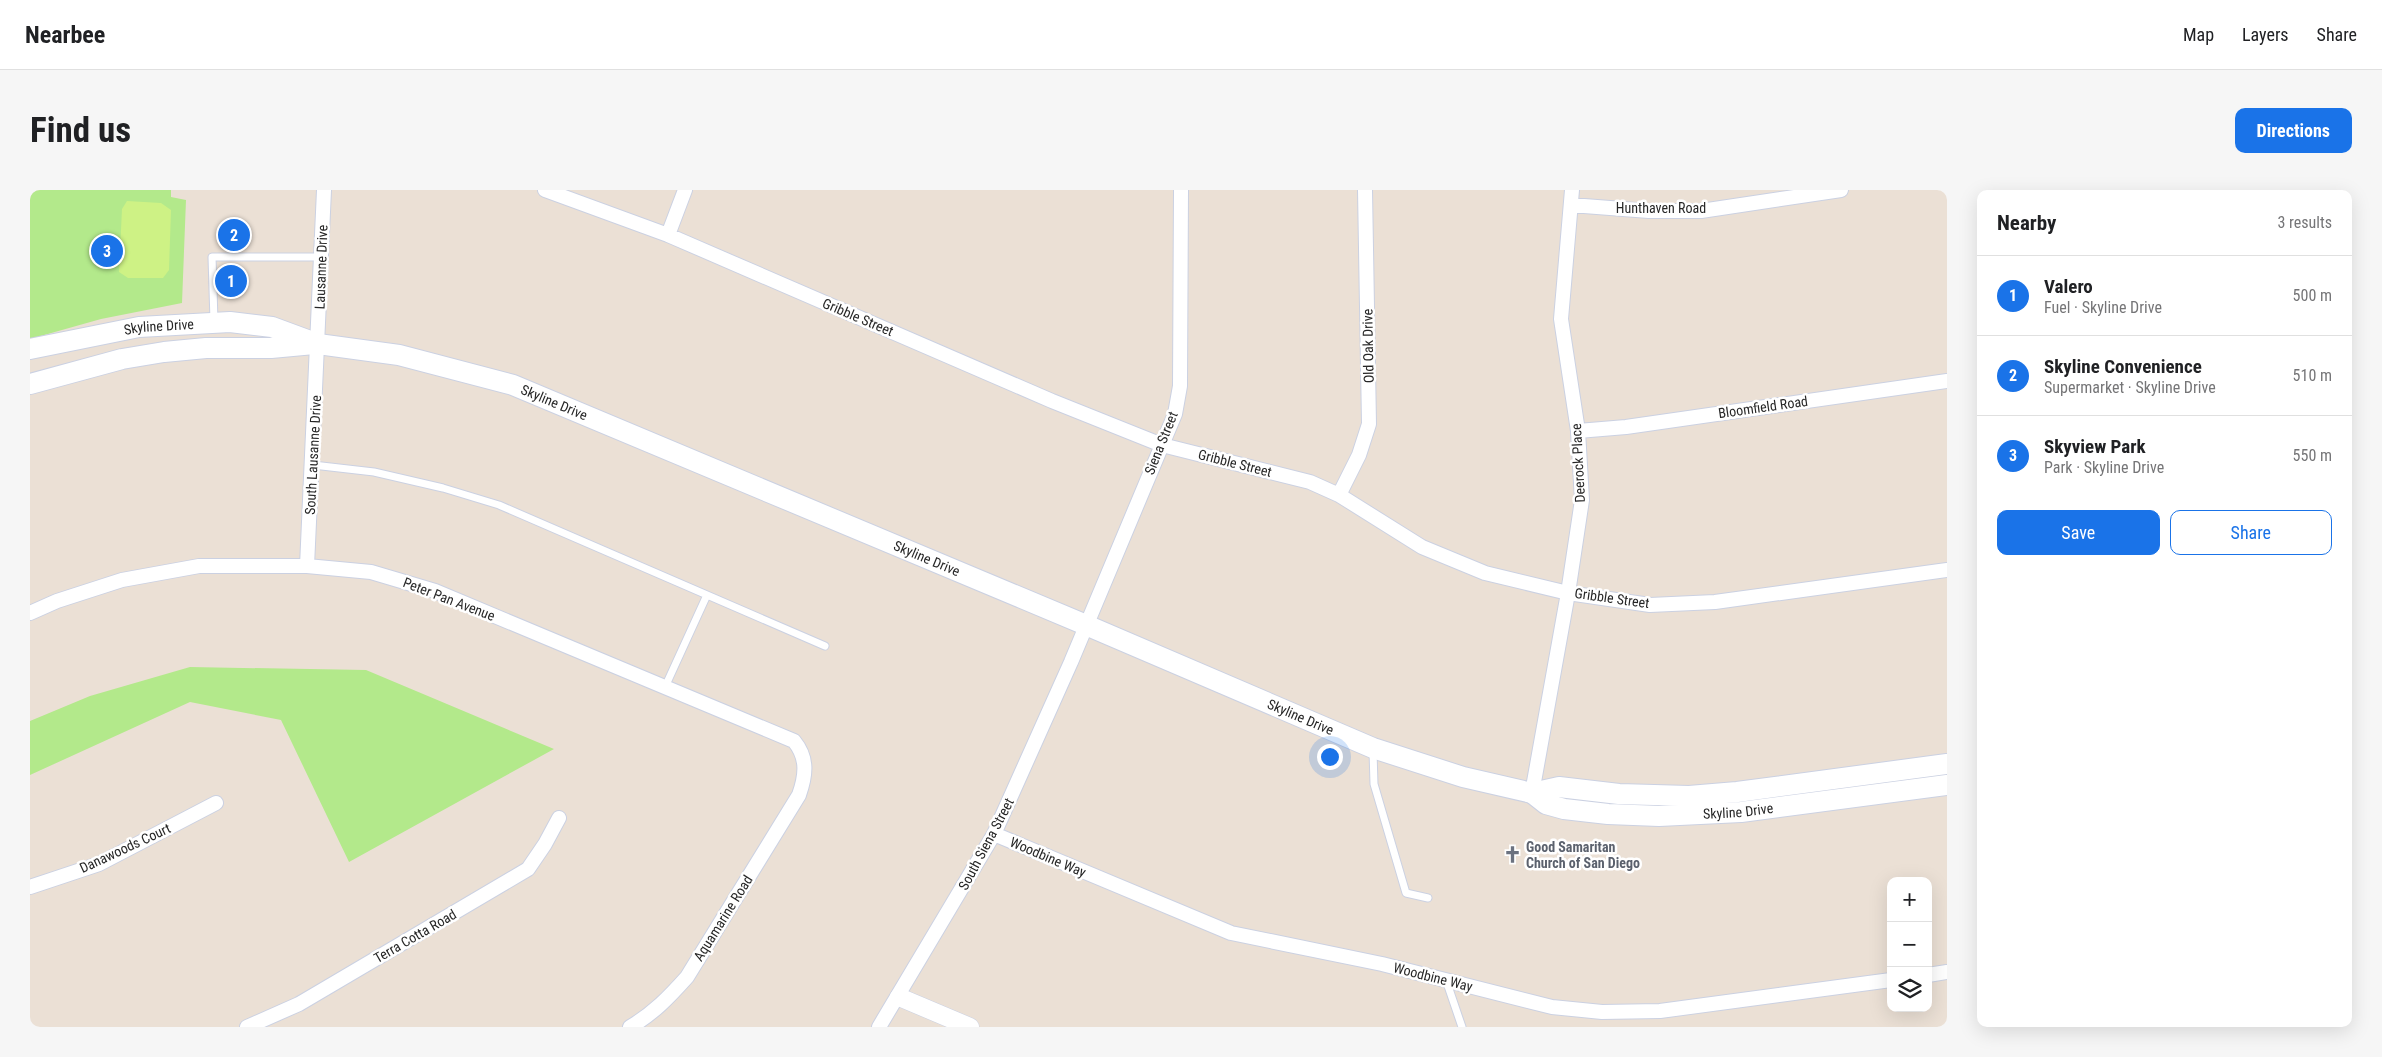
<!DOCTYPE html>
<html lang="en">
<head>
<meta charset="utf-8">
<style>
  :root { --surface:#fff; --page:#f6f6f6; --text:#202124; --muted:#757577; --line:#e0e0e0; --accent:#1a73e8 }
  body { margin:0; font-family:"Roboto Condensed",sans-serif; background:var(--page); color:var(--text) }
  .controls { position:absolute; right:15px; bottom:15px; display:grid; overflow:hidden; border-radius:10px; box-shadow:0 5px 20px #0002 }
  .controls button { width:45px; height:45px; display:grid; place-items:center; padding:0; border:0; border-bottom:1px solid var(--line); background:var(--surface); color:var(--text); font:25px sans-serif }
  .you { position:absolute; left:1299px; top:566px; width:18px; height:18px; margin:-12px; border:4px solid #fff; border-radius:50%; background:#1a73e8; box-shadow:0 0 0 8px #1a73e833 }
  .badge { display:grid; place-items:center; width:32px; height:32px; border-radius:50%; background:var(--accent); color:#fff; font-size:16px; font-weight:700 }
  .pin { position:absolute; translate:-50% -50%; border:2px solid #fff; box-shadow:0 1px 5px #0006 }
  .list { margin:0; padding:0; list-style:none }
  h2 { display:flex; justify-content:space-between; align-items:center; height:65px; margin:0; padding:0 20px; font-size:21px }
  h2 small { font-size:16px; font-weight:400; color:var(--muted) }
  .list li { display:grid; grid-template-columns:32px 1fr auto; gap:15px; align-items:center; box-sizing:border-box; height:80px; padding:0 20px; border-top:1px solid var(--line) }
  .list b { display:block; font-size:19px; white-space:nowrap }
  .list p { margin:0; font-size:16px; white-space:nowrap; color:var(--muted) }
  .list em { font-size:16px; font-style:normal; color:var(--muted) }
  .actions { display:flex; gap:10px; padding:15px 20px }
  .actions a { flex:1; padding:11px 0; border:1px solid var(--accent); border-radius:10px; text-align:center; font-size:18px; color:var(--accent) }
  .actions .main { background:var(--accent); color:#fff }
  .icon { flex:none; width:28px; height:28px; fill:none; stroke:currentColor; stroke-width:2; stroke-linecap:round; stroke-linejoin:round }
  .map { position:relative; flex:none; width:1917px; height:837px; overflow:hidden; border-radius:10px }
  header { display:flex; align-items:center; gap:30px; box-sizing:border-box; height:70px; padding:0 25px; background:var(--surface); border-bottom:1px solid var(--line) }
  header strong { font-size:24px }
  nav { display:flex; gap:28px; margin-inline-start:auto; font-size:18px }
  .intro { display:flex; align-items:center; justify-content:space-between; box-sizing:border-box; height:120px; padding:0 30px }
  h1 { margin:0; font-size:35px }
  .button { padding:12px 22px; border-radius:10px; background:var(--accent); color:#fff; font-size:18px; font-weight:700 }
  main { display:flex; gap:30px; padding:0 30px }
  aside { flex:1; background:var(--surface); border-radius:10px; box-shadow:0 5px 20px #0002 }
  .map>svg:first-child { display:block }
  .green { fill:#b3e98b }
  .pitch { fill:#cef285 }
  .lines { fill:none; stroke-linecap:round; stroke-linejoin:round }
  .service-casing { stroke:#cbd1e2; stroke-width:9 }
  .minor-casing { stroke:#cbd1e2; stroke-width:16 }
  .tertiary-casing { stroke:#cbd1e2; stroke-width:19 }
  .secondary-casing { stroke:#cbd1e2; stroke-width:22 }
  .service { stroke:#fff; stroke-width:7 }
  .minor { stroke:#fff; stroke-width:14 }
  .tertiary { stroke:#fff; stroke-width:18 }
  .secondary { stroke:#fff; stroke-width:20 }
  .labels { text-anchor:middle; stroke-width:5; stroke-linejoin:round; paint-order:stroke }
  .street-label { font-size:14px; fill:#262626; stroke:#fff }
  .worship-label { font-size:14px; font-weight:bold; fill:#5b616d; stroke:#fff; text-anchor:start }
</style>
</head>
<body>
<header>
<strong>Nearbee</strong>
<nav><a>Map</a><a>Layers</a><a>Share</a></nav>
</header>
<div class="intro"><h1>Find us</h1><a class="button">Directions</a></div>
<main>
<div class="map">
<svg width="1917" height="837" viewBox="0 0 1917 837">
  <rect width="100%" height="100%" fill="#ebe0d5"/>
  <path class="green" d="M0,0h141v7l15,3 -4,103 -81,16 -71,20z
    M160,477l176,3 188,79 -205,113 -68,-142 -91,-18 -160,73v-54l60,-25z"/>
  <path class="pitch" d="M97,11l34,2 10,7 -2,60 -6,8h-35l-9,-6 3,-63z"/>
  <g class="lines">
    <defs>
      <path id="service" d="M184,131l-2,-64h110
        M283,275l61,7 69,16 56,17 326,141
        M635,497l42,-92
        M1343,561l1,33 32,109 22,5
        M1416,790l16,47"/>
      <path id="minor" d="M515,0l123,45 384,166 110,44 148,37 29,13 83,52 63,26 83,20 82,12 65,-3 232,-32
        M1541,15l78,6h52l140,-21
        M638,45l17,-45
        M1548,241l48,-4 321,-46
        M1309,305l20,-40 10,-31 -4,-234
        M277,376l17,-376
        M0,423l27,-12 65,-21 77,-14h108l64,6 64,19 359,150c14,17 12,34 5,54l-112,182c-17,19 -34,37 -57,50
        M1502,603l36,-200 14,-93 -4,-69 -17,-112 11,-129
        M964,644l237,99 151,31 170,43 50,5 58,-1 231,-31
        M0,697l69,-23 117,-61
        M1898,785l19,-3
        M217,837l52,-23 229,-135 17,-25 14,-26
        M849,837l115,-193 77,-172 104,-248 5,-28 1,-196"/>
      <path id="tertiary" d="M869,807l71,30"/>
      <g id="secondary">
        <path id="s1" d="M0,159l109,-22 91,-5 42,5 46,17 81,11 114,30 573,240 287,123 90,29 69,16 27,-6 60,7 70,2 48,-4 210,-28"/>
        <path d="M0,194l92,-25 42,-7 42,-4h65l43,-4"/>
        <path id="s2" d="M1502,603l14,11 18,5 44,5 51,2 82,-4 206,-27"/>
      </g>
    </defs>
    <use href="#service" class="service-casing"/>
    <use href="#minor" class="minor-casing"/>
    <use href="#tertiary" class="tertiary-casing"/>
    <use href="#secondary" class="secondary-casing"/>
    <use href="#service" class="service"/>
    <use href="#minor" class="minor"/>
    <use href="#tertiary" class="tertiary"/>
    <use href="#secondary" class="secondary"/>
  </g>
  <defs>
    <symbol id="church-bare" viewBox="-9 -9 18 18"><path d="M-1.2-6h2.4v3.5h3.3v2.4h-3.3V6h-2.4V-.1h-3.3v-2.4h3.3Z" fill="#6b7280" stroke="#fff" stroke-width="2.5" paint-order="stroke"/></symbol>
  </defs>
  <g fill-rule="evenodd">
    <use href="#church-bare" x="1470" y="652" width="25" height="25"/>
  </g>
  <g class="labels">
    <g class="street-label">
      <text x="1631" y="23">Hunthaven Road</text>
      <text transform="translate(291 77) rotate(-88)" y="5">Lausanne Drive</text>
      <text transform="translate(828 127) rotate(23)" y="5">Gribble Street</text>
      <text dy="5" stroke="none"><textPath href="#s1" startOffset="131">Skyline Drive</textPath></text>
      <text transform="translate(1338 156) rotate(-91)" y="5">Old Oak Drive</text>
      <text dy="5" stroke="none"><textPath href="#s1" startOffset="538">Skyline Drive</textPath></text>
      <text transform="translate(1733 217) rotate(-8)" y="5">Bloomfield Road</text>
      <text transform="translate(1131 253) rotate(-68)" y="5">Siena Street</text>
      <text transform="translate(283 265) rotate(-87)" y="5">South Lausanne Drive</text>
      <text transform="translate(1205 273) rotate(14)" y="5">Gribble Street</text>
      <text transform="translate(1548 273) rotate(-93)" y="5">Deerock Place</text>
      <text dy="5" stroke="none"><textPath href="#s1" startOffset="942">Skyline Drive</textPath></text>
      <text transform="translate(1582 408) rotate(8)" y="5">Gribble Street</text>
      <text transform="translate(419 409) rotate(21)" y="5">Peter Pan Avenue</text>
      <text dy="5" stroke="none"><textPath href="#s1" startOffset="1348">Skyline Drive</textPath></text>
      <text dy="5" stroke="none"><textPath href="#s2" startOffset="211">Skyline Drive</textPath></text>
      <text transform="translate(956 654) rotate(-62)" y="5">South Siena Street</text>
      <text transform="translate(95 658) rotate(-25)" y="5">Danawoods Court</text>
      <text transform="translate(1018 667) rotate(23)" y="5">Woodbine Way</text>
      <text transform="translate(693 728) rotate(-58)" y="5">Aquamarine Road</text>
      <text transform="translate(385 746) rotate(-30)" y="5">Terra Cotta Road</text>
      <text transform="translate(1403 787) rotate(14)" y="5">Woodbine Way</text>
    </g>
    <g class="worship-label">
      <text x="1496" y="662">Good Samaritan<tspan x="1496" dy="16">Church of San Diego</tspan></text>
    </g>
  </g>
</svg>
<div class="controls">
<button>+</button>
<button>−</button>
<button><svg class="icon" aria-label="layers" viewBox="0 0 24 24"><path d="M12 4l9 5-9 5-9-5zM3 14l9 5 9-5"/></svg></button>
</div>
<div class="you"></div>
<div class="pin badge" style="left:201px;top:91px">1</div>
<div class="pin badge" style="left:204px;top:45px">2</div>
<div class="pin badge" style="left:77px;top:61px">3</div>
</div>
<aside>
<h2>Nearby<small>3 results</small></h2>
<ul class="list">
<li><span class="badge">1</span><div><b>Valero</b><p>Fuel · Skyline Drive</p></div><em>500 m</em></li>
<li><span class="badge">2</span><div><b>Skyline Convenience</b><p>Supermarket · Skyline Drive</p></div><em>510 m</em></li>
<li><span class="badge">3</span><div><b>Skyview Park</b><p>Park · Skyline Drive</p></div><em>550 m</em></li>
</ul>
<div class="actions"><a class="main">Save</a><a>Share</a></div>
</aside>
</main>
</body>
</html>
